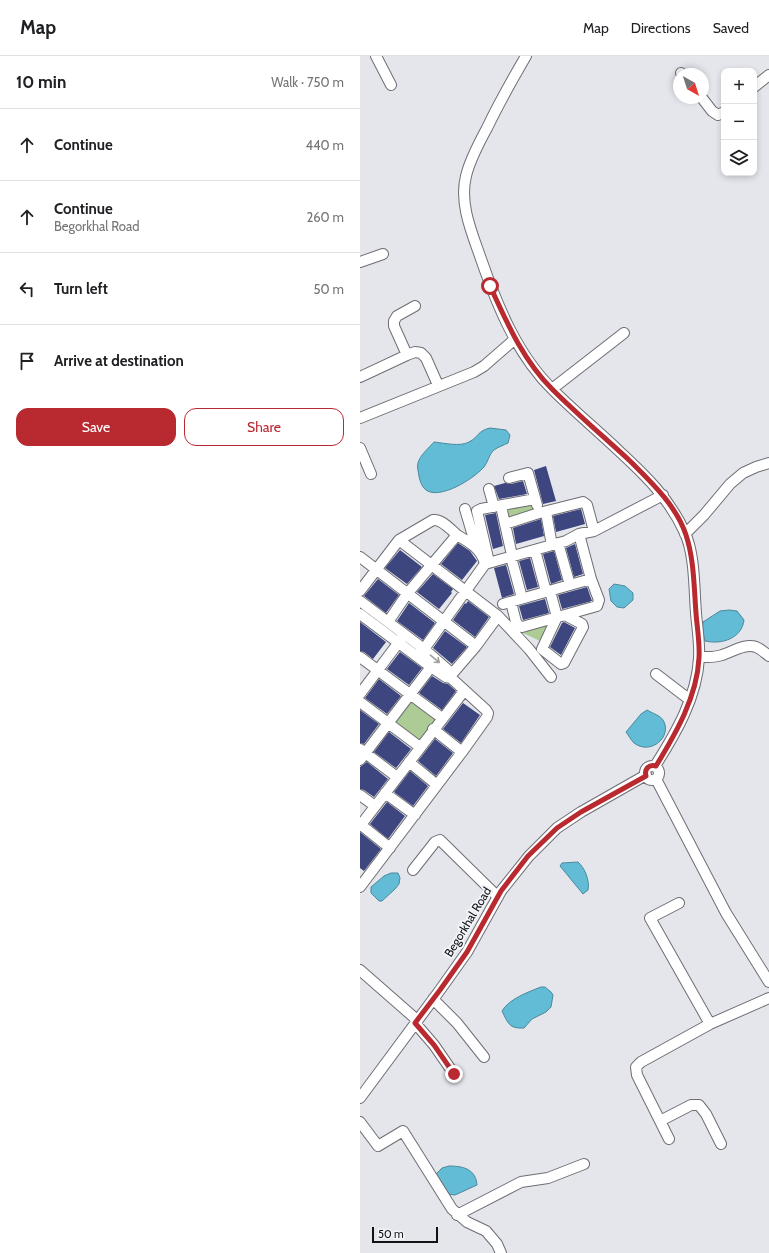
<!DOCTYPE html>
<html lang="en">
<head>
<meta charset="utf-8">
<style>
  :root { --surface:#fff; --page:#f6f6f6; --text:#202124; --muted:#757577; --line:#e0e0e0; --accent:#b92930 }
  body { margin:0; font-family:Cabin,sans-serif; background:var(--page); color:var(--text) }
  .controls { position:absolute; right:12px; top:12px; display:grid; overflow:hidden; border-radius:8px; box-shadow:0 2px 6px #0003 }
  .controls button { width:36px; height:36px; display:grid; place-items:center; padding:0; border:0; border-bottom:1px solid var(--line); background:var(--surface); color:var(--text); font:20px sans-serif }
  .compass { position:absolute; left:313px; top:12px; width:36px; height:36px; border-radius:50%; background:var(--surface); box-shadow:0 2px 6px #0003; rotate:141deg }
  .scale { position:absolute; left:12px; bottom:10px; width:66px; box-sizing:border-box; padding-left:4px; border:2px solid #111213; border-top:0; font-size:11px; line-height:14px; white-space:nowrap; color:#111213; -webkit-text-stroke:3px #f2f4f9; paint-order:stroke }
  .stop { position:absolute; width:12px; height:12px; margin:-9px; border:3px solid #b92930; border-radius:50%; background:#fff }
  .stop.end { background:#b92930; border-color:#fff; box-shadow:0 1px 4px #0008 }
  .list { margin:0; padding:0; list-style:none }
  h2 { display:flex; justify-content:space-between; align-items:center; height:52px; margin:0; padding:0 16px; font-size:17px }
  h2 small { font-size:13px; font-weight:400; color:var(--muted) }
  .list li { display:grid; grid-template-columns:26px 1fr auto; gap:12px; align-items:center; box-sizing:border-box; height:72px; padding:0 16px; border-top:1px solid var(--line) }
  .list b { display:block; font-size:15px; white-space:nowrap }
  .list p { margin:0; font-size:13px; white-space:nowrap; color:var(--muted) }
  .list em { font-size:13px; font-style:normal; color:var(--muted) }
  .actions { display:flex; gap:8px; padding:12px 16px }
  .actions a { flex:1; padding:9px 0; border:1px solid var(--accent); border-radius:12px; text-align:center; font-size:14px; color:var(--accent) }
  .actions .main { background:var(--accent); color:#fff }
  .icon { flex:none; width:22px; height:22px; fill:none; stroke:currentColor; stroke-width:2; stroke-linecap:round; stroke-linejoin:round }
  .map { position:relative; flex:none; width:409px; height:1197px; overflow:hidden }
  header { display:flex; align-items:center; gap:24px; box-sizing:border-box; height:56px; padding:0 20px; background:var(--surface); border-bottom:1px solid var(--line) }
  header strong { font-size:19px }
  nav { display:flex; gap:22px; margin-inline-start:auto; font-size:14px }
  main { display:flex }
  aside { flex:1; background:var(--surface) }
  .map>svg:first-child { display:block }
  .green { fill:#adcb95 }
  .water { fill:#62bcd6; stroke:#4a899c }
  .building { fill:#3d467e }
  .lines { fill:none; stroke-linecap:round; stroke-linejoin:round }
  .minor-casing { stroke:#6d6e73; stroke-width:12 }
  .minor { stroke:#fff; stroke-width:10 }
  .oneway { stroke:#a0a0a1 }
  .route { stroke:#b92930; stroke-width:5 }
  .labels { text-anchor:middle; stroke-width:4; stroke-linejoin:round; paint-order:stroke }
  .street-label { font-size:12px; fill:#111213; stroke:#f2f4f9 }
</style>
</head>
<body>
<header>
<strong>Map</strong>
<nav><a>Map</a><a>Directions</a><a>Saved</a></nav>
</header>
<main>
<aside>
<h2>10 min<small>Walk · 750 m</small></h2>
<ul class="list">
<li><svg class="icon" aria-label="ahead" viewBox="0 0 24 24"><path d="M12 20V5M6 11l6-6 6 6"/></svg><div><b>Continue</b></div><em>440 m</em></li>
<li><svg class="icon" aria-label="ahead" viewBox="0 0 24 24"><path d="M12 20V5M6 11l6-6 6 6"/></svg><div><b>Continue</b><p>Begorkhal Road</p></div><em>260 m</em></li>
<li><svg class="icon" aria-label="left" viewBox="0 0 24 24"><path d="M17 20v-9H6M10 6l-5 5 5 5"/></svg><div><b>Turn left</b></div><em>50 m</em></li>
<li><svg class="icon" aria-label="arrive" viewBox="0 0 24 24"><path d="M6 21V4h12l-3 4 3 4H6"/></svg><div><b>Arrive at destination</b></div></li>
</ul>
<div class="actions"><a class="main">Save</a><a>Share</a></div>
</aside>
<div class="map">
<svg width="409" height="1197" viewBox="0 0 409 1197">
  <rect width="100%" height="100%" fill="#e5e6ec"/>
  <path class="green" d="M174,444l4,16 -34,9 -4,-16z
    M195,566l-11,21 -23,-11z
    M51,640l29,22 -20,27 -30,-22z"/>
  <path class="water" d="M130,372l16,2 4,5 -2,8c-4,2 -10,4 -14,7 -5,4 -6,13 -11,18 -10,11 -43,32 -57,22 -6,-5 -7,-13 -8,-20 -3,-11 9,-20 16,-28 10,1 26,5 35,0 10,-5 8,-11 21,-14z
    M254,528l11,2 8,7v7l-9,8 -7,-1 -6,-6 -2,-12z
    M369,554l8,1 7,9c-2,18 -22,25 -39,21l-3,-11 1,-8 17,-11z
    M287,654c5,3 14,6 16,10 10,16 -12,36 -29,23 -3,-3 -5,-7 -8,-11l15,-18z
    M218,806c7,6 12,19 10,28l-5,4 -23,-28 2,-3z
    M31,817h7l2,5 -1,6 -4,5 -13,12h-3l-8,-8v-6l13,-11z
    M181,931h4l6,5 2,3 -2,12 -5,5 -14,7 -8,9c-15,1 -16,-5 -22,-17 7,-12 26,-19 39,-24z
    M89,1110c14,0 27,3 28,19l-22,10 -8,-1 -13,-18 8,-8z"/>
  <path class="building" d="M186,410l10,35 -13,3 -9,-34z
    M163,425l4,13 -28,5 -5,-13 11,-3 6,1z
    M221,453l4,15 -29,8 -3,-16z
    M136,457l7,33 -10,3 -8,-34z
    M181,463l3,17 -28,8 -3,-16z
    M98,487l12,8 7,10 -15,19 -21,-16z
    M215,488l8,30 -9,3 -8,-29z
    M40,494l22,17 -15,17 -22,-16z
    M194,495l8,29 -11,4 -8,-30z
    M170,502l8,29 -11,3 -8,-29z
    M146,509l8,29 -12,4 -8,-30z
    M73,518l20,15 -2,3 1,1 -13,16 -22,-17z
    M18,523l21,16 -13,18 -22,-17z
    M227,531l5,14 -30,8 -4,-14z
    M185,543l4,14 -26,7 -4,-14z
    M108,545l21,16 -14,20 -22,-17 12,-17 1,1z
    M49,547l26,20 -12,17 -26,-19z
    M0,566l26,20 -13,17 -9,-7 -4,-1z
    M204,566l11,6 -14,27 -11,-8 12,-24z
    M85,575l22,16 -15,17 -19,-16z
    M40,596l22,16 -13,17 -22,-16z
    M72,620l11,7 5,1 8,7 -14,19 -23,-17z
    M19,623l22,17 -14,18 -22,-16z
    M103,647l17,12 -19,28 -18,-14z
    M0,654l19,14 -15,20 -4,-1z
    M29,676l22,17 -15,19 -22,-16z
    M75,683l18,14 -17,23 -18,-15z
    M7,706l21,17 -14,18 -10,-7 -4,-1v-22z
    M50,715l18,15 -15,20 -19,-14z
    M27,746l18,14 -17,23 -18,-15z
    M0,776l21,17 -17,22 -4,-3z"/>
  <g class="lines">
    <defs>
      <path id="minor" d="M16,0l15,29
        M166,0c-14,24 -27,47 -39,72 -8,15 -17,31 -21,48 -7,28 6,57 15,83 16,46 36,96 72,131 21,21 44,40 66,61 26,24 51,48 66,82 10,22 9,55 11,80 1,14 4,30 3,45 -2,39 -23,75 -44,108
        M321,17l1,1
        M394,31l15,-12
        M342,42l10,13 6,4 6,-3
        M0,206l23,-8
        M47,299l-13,-29v-5l3,-5 18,-10
        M0,321l47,-22 8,-3 6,1 5,5 12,27
        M192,333l72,-56
        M0,362l114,-46 10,-6 31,-27
        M0,392l11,26
        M149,422l19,-5 9,32
        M129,433l5,18
        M141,450l10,45
        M105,453l11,37
        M186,456l5,28
        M145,468l34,-11 44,-11 4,3 7,26
        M325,478l19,-19 26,-31 13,-11 13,-6 13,-4
        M39,484l99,76 31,33 22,28
        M198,487l12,42
        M175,494l11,42
        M0,501l116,89 -24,28
        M151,501l11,41
        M128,502l-11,-47 4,-2 54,-10
        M0,535l39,-51 34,-20c9,-1 17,9 24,15
        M190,535l7,26 -15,32 19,15 3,-1 19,-36 -1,-3 -17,-9
        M0,545l64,48 23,20 5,5 -1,4 -5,-1 -15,-10 -71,-53
        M151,546l5,20 3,4 3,1 75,-21 2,-6 -8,-21 -12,-45
        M143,548l88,-25
        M28,566l19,-28 50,-59c12,7 25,14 28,29
        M116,590l22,-30
        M56,600l8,-7 61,-85 81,-23 13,-7 15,-3 69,-36
        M0,601l82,61
        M339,601c8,0 15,1 23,-2 10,-3 23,-12 34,-8 5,2 9,6 13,9
        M296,618l34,26
        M0,638l42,-56
        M0,646l60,45
        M73,673l29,23
        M0,693l37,28
        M0,704l71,-93
        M49,706l28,23
        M285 717a7 7 0 1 1 14 0a7 7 0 1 1-14 0Z
        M296,723l70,134 43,69
        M25,737l30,22
        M0,739l15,11
        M1,769l29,23
        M0,770l104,-135
        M53,814l22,-28 5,-2 58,57
        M0,831l102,-135 25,-35 1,-4 -2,-3 -35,-32
        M319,847l-29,15 60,106
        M0,914l57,50
        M73,943l24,24 27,34
        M55,967l19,22 20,29
        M0,1042l80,-108 27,-38 34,-61 28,-35 28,-28 24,-16 65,-37
        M300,1065l31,-16h8l7,9 15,30
        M0,1066l18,24 25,-15 49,78 15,13 19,9 11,13 4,9
        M309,1083l-32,-64 -1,-8 5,-5 69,-38 59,-26
        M97,1159l64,-33 27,-4 36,-14"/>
    </defs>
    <use href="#minor" class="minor-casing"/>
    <use href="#minor" class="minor"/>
  </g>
  <defs><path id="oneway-shaft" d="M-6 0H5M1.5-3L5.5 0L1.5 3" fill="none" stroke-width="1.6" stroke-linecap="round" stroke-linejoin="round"/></defs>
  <use class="oneway" href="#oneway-shaft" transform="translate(75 603) rotate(40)"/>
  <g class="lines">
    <path class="route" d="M94,1018l-20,-29 -19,-22 25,-33 27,-38 34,-61 27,-35 29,-28 24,-16 65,-36c-2,-7 3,-12 10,-10 20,-33 41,-69 43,-108 1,-15 -2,-31 -3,-45 -2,-26 -2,-54 -10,-78 -10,-30 -35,-53 -56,-74 -26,-24 -53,-47 -78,-72 -29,-29 -45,-66 -62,-103"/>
  </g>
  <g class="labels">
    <g class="street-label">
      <text transform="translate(108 866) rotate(-59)" y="4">Begorkhal Road</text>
    </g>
  </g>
</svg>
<div class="controls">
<button>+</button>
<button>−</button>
<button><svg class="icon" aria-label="layers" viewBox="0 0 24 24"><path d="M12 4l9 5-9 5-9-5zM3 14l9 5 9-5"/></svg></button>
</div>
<svg class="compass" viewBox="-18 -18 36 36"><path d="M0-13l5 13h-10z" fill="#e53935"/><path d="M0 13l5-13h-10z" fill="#757577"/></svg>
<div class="scale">50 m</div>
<div class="stop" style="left:130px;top:230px"></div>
<div class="stop end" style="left:94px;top:1018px"></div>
</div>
</main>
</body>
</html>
